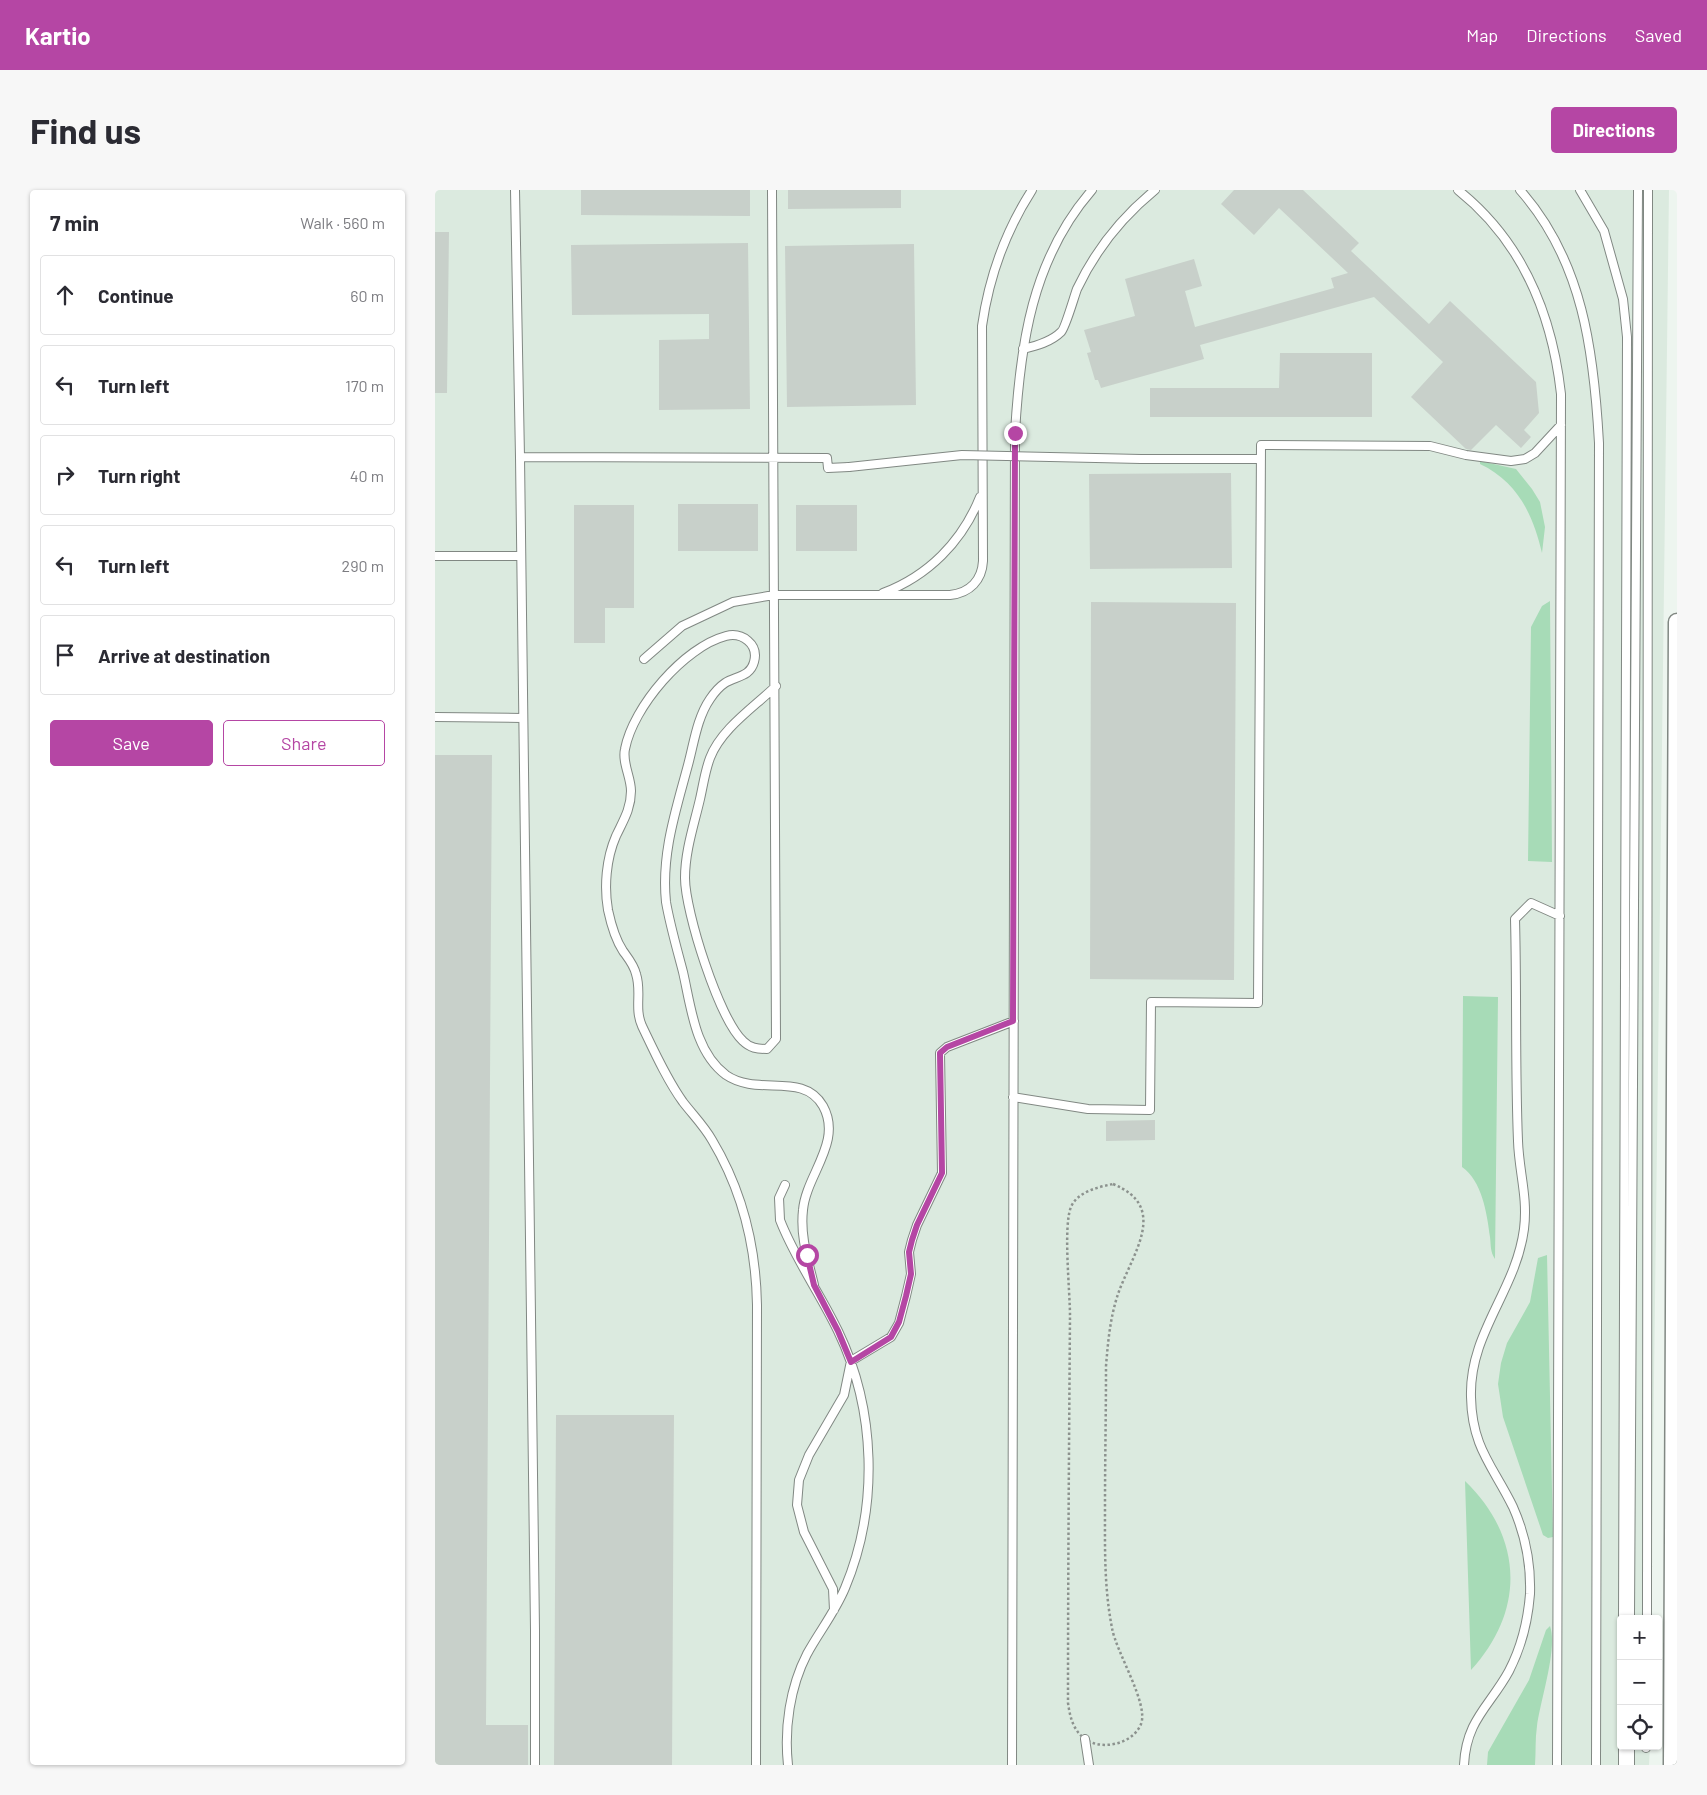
<!DOCTYPE html>
<html lang="en">
<head>
<meta charset="utf-8">
<style>
  :root { --surface:#fff; --page:#f7f7f7; --text:#2b2b33; --muted:#7c7c81; --line:#e1e1e2; --accent:#b546a4 }
  body { margin:0; font-family:Barlow,sans-serif; background:var(--page); color:var(--text) }
  .controls { position:absolute; right:15px; bottom:15px; display:grid; overflow:hidden; border-radius:5px; box-shadow:0 1px 4px #0004 }
  .controls button { width:45px; height:45px; display:grid; place-items:center; padding:0; border:0; border-bottom:1px solid var(--line); background:var(--surface); color:var(--text); font:25px sans-serif }
  .stop { position:absolute; width:15px; height:15px; margin:-11px; border:4px solid #b546a4; border-radius:50%; background:#fff }
  .stop.end { background:#b546a4; border-color:#fff; box-shadow:0 1px 5px #0008 }
  .list { margin:0; padding:0; list-style:none }
  h2 { display:flex; justify-content:space-between; align-items:center; height:65px; margin:0; padding:0 20px; font-size:21px }
  h2 small { font-size:16px; font-weight:400; color:var(--muted) }
  .list li { display:grid; grid-template-columns:32px 1fr auto; gap:15px; align-items:center; box-sizing:border-box; height:80px; margin:0 10px 10px; padding:0 10px; border:1px solid var(--line); border-radius:5px }
  .list b { display:block; font-size:19px; white-space:nowrap }
  .list em { font-size:16px; font-style:normal; color:var(--muted) }
  .actions { display:flex; gap:10px; padding:15px 20px }
  .actions a { flex:1; padding:11px 0; border:1px solid var(--accent); border-radius:5px; text-align:center; font-size:18px; color:var(--accent) }
  .actions .main { background:var(--accent); color:#fff }
  .icon { flex:none; width:28px; height:28px; fill:none; stroke:currentColor; stroke-width:2; stroke-linecap:round; stroke-linejoin:round }
  .map { position:relative; flex:none; width:1242px; height:1575px; overflow:hidden; border-radius:5px }
  header { display:flex; align-items:center; gap:30px; box-sizing:border-box; height:70px; padding:0 25px; background:var(--accent); color:#fff }
  header strong { font-size:24px }
  nav { display:flex; gap:28px; margin-inline-start:auto; font-size:18px }
  .intro { display:flex; align-items:center; justify-content:space-between; box-sizing:border-box; height:120px; padding:0 30px }
  h1 { margin:0; font-size:35px }
  .button { padding:12px 22px; border-radius:5px; background:var(--accent); color:#fff; font-size:18px; font-weight:700 }
  main { display:flex; gap:30px; padding:0 30px }
  aside { flex:1; background:var(--surface); border-radius:5px; box-shadow:0 1px 4px #0004 }
  .map>svg:first-child { display:block }
  .built { fill:#dbeadf }
  .green { fill:#a7dbb7 }
  .building { fill:#c8d0ca }
  .lines { fill:none; stroke-linecap:round; stroke-linejoin:round }
  .service-casing { stroke:#818883; stroke-width:10 }
  .minor-casing { stroke:#818883; stroke-width:19 }
  .path { stroke:#8c928e; stroke-width:2.5; stroke-dasharray:2.5 2.5; stroke-linecap:butt }
  .service { stroke:#fff; stroke-width:8 }
  .minor { stroke:#fff; stroke-width:16 }
  .service-bridge-casing { stroke:#818883; stroke-width:10; stroke-linecap:butt }
  .service-bridge { stroke:#fff; stroke-width:8 }
  .route { stroke:#b546a4; stroke-width:6 }
</style>
</head>
<body>
<header>
<strong>Kartio</strong>
<nav><a>Map</a><a>Directions</a><a>Saved</a></nav>
</header>
<div class="intro"><h1>Find us</h1><a class="button">Directions</a></div>
<main>
<aside>
<h2>7 min<small>Walk · 560 m</small></h2>
<ul class="list">
<li><svg class="icon" aria-label="ahead" viewBox="0 0 24 24"><path d="M12 20V5M6 11l6-6 6 6"/></svg><div><b>Continue</b></div><em>60 m</em></li>
<li><svg class="icon" aria-label="left" viewBox="0 0 24 24"><path d="M17 20v-9H6M10 6l-5 5 5 5"/></svg><div><b>Turn left</b></div><em>170 m</em></li>
<li><svg class="icon" aria-label="right" viewBox="0 0 24 24"><path d="M7 20v-9h11M14 6l5 5-5 5"/></svg><div><b>Turn right</b></div><em>40 m</em></li>
<li><svg class="icon" aria-label="left" viewBox="0 0 24 24"><path d="M17 20v-9H6M10 6l-5 5 5 5"/></svg><div><b>Turn left</b></div><em>290 m</em></li>
<li><svg class="icon" aria-label="arrive" viewBox="0 0 24 24"><path d="M6 21V4h12l-3 4 3 4H6"/></svg><div><b>Arrive at destination</b></div></li>
</ul>
<div class="actions"><a class="main">Save</a><a>Share</a></div>
</aside>
<div class="map">
<svg width="1242" height="1575" viewBox="0 0 1242 1575">
  <rect width="100%" height="100%" fill="#edf5ef"/>
  <path class="built" d="M0,0h1234l-18,1429h-30v127h29l-1,19h-1214z"/>
  <path class="green" d="M1045,271l36,8 16,20 8,13 5,25 -3,26c-9,-38 -24,-71 -62,-89z
    M1115,411l2,261 -24,-1 3,-234 11,-21z
    M1028,806l35,1 -3,262c-5,-7 -4,-14 -5,-22 -3,-24 -8,-56 -28,-70z
    M1112,1065l6,282 -5,1 -5,-3 -40,-118 -5,-33 3,-21 6,-20 23,-41 8,-44z
    M1030,1291c58,56 61,129 6,189z
    M1115,1436c8,22 -10,76 -13,100 -2,13 -1,26 -2,39h-48l1,-13 41,-72 17,-50z"/>
  <path class="building" d="M146,0h169v26l-169,-1z
    M353,0h113v18l-113,1z
    M799,0h69l56,53 -8,8 78,73 21,-23 86,81 3,31 -15,17 7,7 -10,11 -25,-23 -25,25 -5,-1 -55,-52 32,-35 -69,-65 -174,48 4,14 -103,29 -3,-8h-3l-8,-27 4,-1 -7,-22 51,-14 -10,-37 69,-20 8,27 -17,5 10,36 139,-39 -3,-10 17,-5 -69,-65 -25,27 -33,-31z
    M0,42h14l-2,161h-12z
    M313,53l2,166 -91,1v-70l50,-1v-25l-137,1 -1,-70z
    M479,54l2,161 -129,2 -2,-161z
    M845,163h92v64h-222v-29h129z
    M796,283l1,95 -142,1 -1,-95z
    M243,314h80v47h-80z
    M139,315h60v103h-29v35h-31z
    M361,315h61v46h-61z
    M656,412l145,1 -2,377 -144,-1z
    M0,565h57l-6,970h42v40h-93z
    M720,930v20l-49,1v-20z
    M121,1225h118l-2,350h-118z"/>
  <g class="lines">
    <defs>
      <path id="service" d="M80,0l5,267 15,1173v135
        M337,0c3,283 4,566 4,849l-9,10c-10,0 -17,-1 -24,-8 -24,-22 -58,-130 -58,-163 0,-27 9,-53 15,-79 3,-13 5,-28 10,-41 11,-29 43,-50 66,-72
        M1023,0c64,51 94,124 103,204l-4,1371
        M1085,0c63,71 74,162 79,253l-3,1322
        M1145,0l24,41 19,68 4,38 -4,1282
        M588,159c13,-3 28,-7 38,-17 4,-3 13,-35 16,-43 18,-38 45,-72 78,-99
        M85,267l307,1 1,10 21,-1
        M706,269h120
        M0,366h86
        M448,403c45,-17 79,-51 97,-96
        M209,469l38,-33 51,-24 41,-7h176c20,-2 32,-15 33,-34l-1,-235c7,-49 23,-94 50,-136
        M0,527l87,1
        M578,907l75,12 62,1 1,-108 107,1 3,-558 169,1 36,9 45,6 14,-2 10,-6 26,-28
        M350,995l-6,13 1,22c15,39 40,73 58,111 38,79 41,176 7,257 -10,24 -26,44 -38,66 -17,33 -23,74 -19,111
        M399,1420l-1,-21 -29,-57 -7,-27 2,-25 10,-25 35,-60 7,-34 40,-24 8,-14 7,-27 5,-22 -2,-22 3,-12 5,-15 25,-52 -2,-120 7,-6 67,-26
        M1195,1429l8,-1429
        M1212,1429l1,-1429
        M650,1549l4,26
        M1211,1558v-2
        M321,1575l1,-460c-1,-58 -15,-115 -45,-165 -8,-14 -19,-25 -29,-38 -16,-22 -29,-51 -41,-76 -8,-18 0,-34 -6,-52 -2,-9 -8,-16 -13,-23 -8,-12 -12,-27 -15,-41 -4,-23 -2,-51 8,-74 7,-15 15,-27 15,-45 0,-14 -9,-28 -6,-42 8,-42 59,-102 101,-113 16,-4 33,8 28,26 -4,15 -18,14 -29,21 -6,4 -11,10 -15,16 -13,19 -16,44 -22,66 -12,45 -27,89 -22,137 4,23 11,47 17,70 8,35 12,80 43,103 32,22 77,-4 97,31 20,36 -17,69 -20,104 -3,26 5,50 11,75
        M577,1575l3,-1332c5,-88 17,-174 77,-243
        M1029,1575c2,-45 26,-59 45,-94 12,-23 19,-52 21,-77 1,-30 -5,-60 -17,-87 -20,-41 -41,-59 -42,-110 -2,-64 45,-106 53,-168 4,-32 -5,-57 -6,-88 -3,-74 -1,-148 -3,-222l16,-16 29,13
        M1188,1575v-19
        M1195,1575v-19"/>
      <path id="minor" d="M1237,1575l5,-1143"/>
    </defs>
    <use href="#service" class="service-casing"/>
    <use href="#minor" class="minor-casing"/>
    <path class="path" d="M678,994c57,23 19,70 5,110 -8,24 -10,48 -12,72 0,47 -1,94 -1,141 0,41 -1,80 7,121 4,24 37,76 29,96 -8,20 -39,27 -56,15 -12,-9 -15,-22 -17,-36 0,-129 1,-258 2,-387 0,-25 -7,-90 1,-109 6,-15 27,-20 42,-23z"/>
    <use href="#service" class="service"/>
    <use href="#minor" class="minor"/>
    <defs>
      <path id="service-bridge" d="M414,277l113,-12 179,4"/>
    </defs>
    <use href="#service-bridge" class="service-bridge-casing"/>
    <use href="#service-bridge" class="service-bridge"/>
  </g>
  <g class="lines">
    <path class="route" d="M372,1065l7,30 24,46 13,31 40,-25 8,-15 7,-26 5,-22 -2,-22 3,-12 5,-15 25,-52 -2,-120 7,-6 66,-26 2,-588"/>
  </g>
</svg>
<div class="controls">
<button>+</button>
<button>−</button>
<button><svg class="icon" aria-label="locate" viewBox="0 0 24 24"><circle cx="12" cy="12" r="6"/><path d="M12 2v4M12 18v4M2 12h4M18 12h4"/></svg></button>
</div>
<div class="stop" style="left:372px;top:1065px"></div>
<div class="stop end" style="left:580px;top:243px"></div>
</div>
</main>
</body>
</html>
